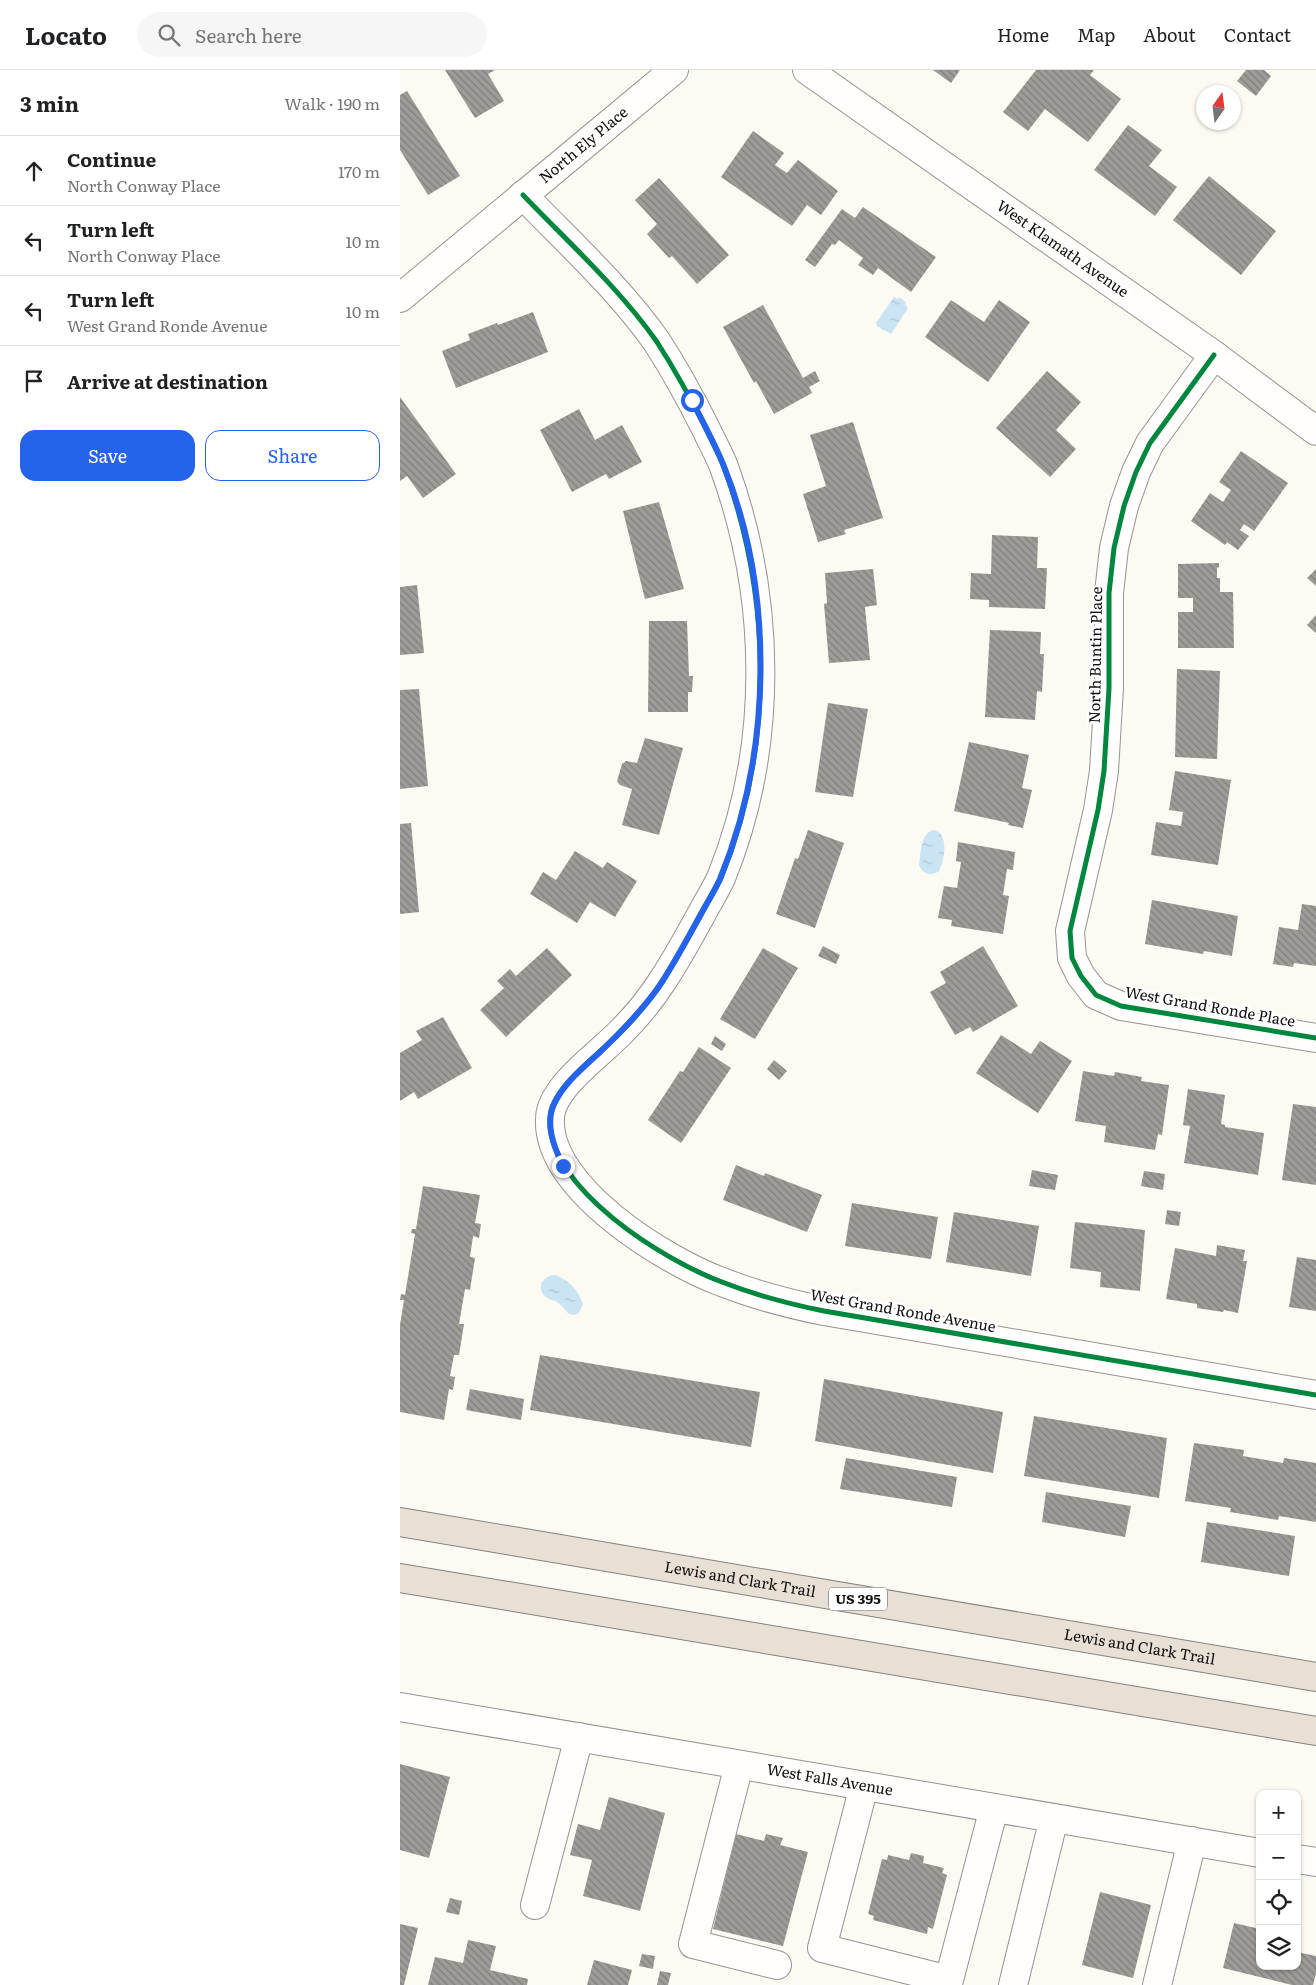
<!DOCTYPE html>
<html lang="en">
<head>
<meta charset="utf-8">
<style>
  :root { --surface:#fff; --page:#f6f6f6; --text:#202124; --muted:#757577; --line:#e0e0e0; --accent:#2563eb }
  body { margin:0; font-family:Literata,serif; background:var(--page); color:var(--text) }
  .controls { position:absolute; right:15px; bottom:15px; display:grid; overflow:hidden; border-radius:10px; box-shadow:0 1px 4px #0004 }
  .controls button { width:45px; height:45px; display:grid; place-items:center; padding:0; border:0; border-bottom:1px solid var(--line); background:var(--surface); color:var(--text); font:25px sans-serif }
  .compass { position:absolute; left:796px; top:15px; width:45px; height:45px; border-radius:50%; background:var(--surface); box-shadow:0 1px 4px #0004; rotate:14deg }
  .stop { position:absolute; width:15px; height:15px; margin:-11px; border:4px solid #2563eb; border-radius:50%; background:#fff }
  .stop.end { background:#2563eb; border-color:#fff; box-shadow:0 1px 5px #0008 }
  .list { margin:0; padding:0; list-style:none }
  h2 { display:flex; justify-content:space-between; align-items:center; height:65px; margin:0; padding:0 20px; font-size:21px }
  h2 small { font-size:16px; font-weight:400; color:var(--muted) }
  .list li { display:grid; grid-template-columns:32px 1fr auto; gap:15px; align-items:center; box-sizing:border-box; height:70px; padding:0 20px; border-top:1px solid var(--line) }
  .list b { display:block; font-size:19px; white-space:nowrap }
  .list p { margin:0; font-size:16px; white-space:nowrap; color:var(--muted) }
  .list em { font-size:16px; font-style:normal; color:var(--muted) }
  .actions { display:flex; gap:10px; padding:15px 20px }
  .actions a { flex:1; padding:11px 0; border:1px solid var(--accent); border-radius:15px; text-align:center; font-size:18px; color:var(--accent) }
  .actions .main { background:var(--accent); color:#fff }
  .icon { flex:none; width:28px; height:28px; fill:none; stroke:currentColor; stroke-width:2; stroke-linecap:round; stroke-linejoin:round }
  .map { position:relative; flex:none; width:916px; height:1915px; overflow:hidden }
  header { display:flex; align-items:center; gap:30px; box-sizing:border-box; height:70px; padding:0 25px; background:var(--surface); border-bottom:1px solid var(--line) }
  header strong { font-size:24px }
  nav { display:flex; gap:28px; margin-inline-start:auto; font-size:18px }
  .search { width:350px; height:45px; background:var(--page); display:flex; align-items:center; gap:12px; box-sizing:border-box; padding:0 18px; border-radius:28px; color:var(--muted); font-size:19px }
  main { display:flex }
  aside { flex:1; background:var(--surface) }
  .map>svg:first-child { display:block }
  .water { fill:url(#water-ripples) }
  .building { fill:url(#building-back-hatch) }
  .lines { fill:none; stroke-linecap:round; stroke-linejoin:round }
  .minor-casing { stroke:#959491; stroke-width:30 }
  .highway-casing { stroke:#82827e; stroke-width:30 }
  .minor { stroke:#fffefd; stroke-width:28 }
  .highway { stroke:#e9e0d5; stroke-width:28 }
  .cycleway-casing { stroke:#fff; stroke-width:8 }
  .cycleway { stroke:#00873e; stroke-width:5 }
  .route { stroke:#2563eb; stroke-width:6 }
  .labels { text-anchor:middle; stroke-width:5; stroke-linejoin:round; paint-order:stroke }
  .shield { fill:#fff; stroke:#565656; stroke-width:1 }
  .shield-label { font-size:14px; font-weight:bold; fill:#0e0e0e }
  .street-label { font-size:15px; fill:#0e0e0e; stroke:#fff }
</style>
</head>
<body>
<header>
<strong>Locato</strong>
<div class="search"><svg class="icon" aria-label="search" viewBox="0 0 24 24"><circle cx="10" cy="10" r="6"/><path d="M15 15l6 6"/></svg>Search here</div>
<nav><a>Home</a><a>Map</a><a>About</a><a>Contact</a></nav>
</header>
<main>
<aside>
<h2>3 min<small>Walk · 190 m</small></h2>
<ul class="list">
<li><svg class="icon" aria-label="ahead" viewBox="0 0 24 24"><path d="M12 20V5M6 11l6-6 6 6"/></svg><div><b>Continue</b><p>North Conway Place</p></div><em>170 m</em></li>
<li><svg class="icon" aria-label="left" viewBox="0 0 24 24"><path d="M17 20v-9H6M10 6l-5 5 5 5"/></svg><div><b>Turn left</b><p>North Conway Place</p></div><em>10 m</em></li>
<li><svg class="icon" aria-label="left" viewBox="0 0 24 24"><path d="M17 20v-9H6M10 6l-5 5 5 5"/></svg><div><b>Turn left</b><p>West Grand Ronde Avenue</p></div><em>10 m</em></li>
<li><svg class="icon" aria-label="arrive" viewBox="0 0 24 24"><path d="M6 21V4h12l-3 4 3 4H6"/></svg><div><b>Arrive at destination</b></div></li>
</ul>
<div class="actions"><a class="main">Save</a><a>Share</a></div>
</aside>
<div class="map">
<svg width="916" height="1915" viewBox="0 0 916 1915">
  <defs>
    <pattern id="water-ripples" width="26" height="14" patternUnits="userSpaceOnUse" patternTransform="scale(1.25)"><rect width="26" height="14" fill="#cae4f4"/><path d="M2 4q2-2 4 0t4 0M15 11q2-2 4 0t4 0" fill="none" stroke="#acc2d0"/></pattern>
    <pattern id="building-back-hatch" width="6" height="6" patternUnits="userSpaceOnUse" patternTransform="scale(1.25)"><rect width="6" height="6" fill="#9e9c98"/><path d="M-1 5l2 2M0 0l6 6M5-1l2 2" fill="none" stroke="#7f7e7a"/></pattern>
  </defs>
  <rect width="100%" height="100%" fill="#fcfaf2"/>
  <path class="water" d="M494,227l4,2 1,-2 7,5 -1,2 3,4 -17,26 -14,-8 -1,-3z
    M534,760c15,3 11,30 5,41 -9,6 -16,3 -20,-6 2,-12 1,-32 15,-35z
    M155,1205c14,5 23,15 28,29l-4,9c-13,6 -13,-6 -22,-11 -4,-2 -8,-2 -11,-5 -11,-8 -3,-22 9,-22z"/>
  <path class="building" d="M45,0h50l-7,4 16,27 -29,17z
    M533,0h27l-9,13z
    M636,0h58l-4,5 31,24 -33,43 -43,-33 -17,22 -25,-19z
    M846,0h18l7,6 -15,20 -19,-15z
    M7,21l53,85 -32,19 -28,-45v-55z
    M728,55l34,25 -13,16 28,21 -22,29 -61,-46z
    M353,61l31,22 -9,12 12,8 11,-13 40,31 -17,24 -14,-10 -15,21 -71,-49z
    M809,106l67,55 -35,44 -68,-55z
    M259,108l70,77 -32,29 -25,-28 -3,2 -22,-24 10,-10 -22,-24z
    M463,137l73,50 -25,35 -33,-24 -5,7 -15,-10 5,-7 -24,-18 -4,5 -3,-1 -17,23 -10,-7 37,-51 13,9z
    M551,230l33,22 15,-22 31,22 -42,60 -63,-45z
    M363,235l40,73 12,-7 5,10 -11,6 3,6 -38,21 -18,-33 -2,2 -31,-56z
    M133,242l15,40 -92,36 -14,-37 28,-11 -2,-6 29,-11 1,2z
    M647,301l34,31 -25,28 20,19 -26,28 -54,-49z
    M0,327l56,77 -33,24 -16,-22 -7,5z
    M179,339l16,31 27,-15 20,37 -33,17 -3,-5 -34,18 -32,-62z
    M453,352l30,96 -39,12 2,4 -28,8 -15,-48 23,-8 -16,-51z
    M841,381l47,32 -34,48 -10,-7 -4,6 9,6 -11,14 -11,-8 -2,3 -34,-24 19,-28 13,9 8,-12 -12,-8z
    M259,432l25,87 -39,10 -22,-88z
    M592,465l46,2 -1,31h10l-2,41 -56,-2v-7l-19,-1 1,-26 20,1z
    M819,493v4l-2,1v10h3v14h13l1,56h-56v-36h15v-14h-15v-34z
    M473,499l4,36 -12,2 5,53 -41,3 -5,-59 3,-1 -2,-30z
    M916,499v17l-9,-8z
    M17,515l7,68 -24,2v-68z
    M916,545v18l-9,-8z
    M249,551h38l2,55h4l-1,16h-4v20h-40z
    M590,560l51,2 -1,22h4l-2,38 -5,-1 -2,29 -50,-3z
    M777,599l43,2 -3,88 -42,-2z
    M19,619l9,97 -28,3v-99z
    M428,633l40,6 -15,88 -38,-5z
    M245,668l38,10 -24,87 -37,-10 10,-36 -12,-4 -3,-4 5,-17 4,-3 11,2z
    M569,672l60,13 -7,33 10,2 -9,38 -15,-3 1,-2 -55,-12z
    M775,701l56,9 -13,85 -67,-10 5,-33 25,4 2,-14 -14,-2z
    M11,753l8,89 -19,2v-90z
    M408,760l36,13 -29,85 -39,-14 19,-56 3,1z
    M558,772l57,10 -2,18 -6,-1 -4,26 6,1 -6,38 -52,-8 1,-6 -14,-2 6,-32 13,2 4,-26 -5,-1z
    M175,781l28,17 4,-6 30,19 -22,36 -25,-15 -13,21 -47,-29 13,-22 13,8z
    M752,830l86,16 -6,40 -28,-5 -1,3 -58,-10z
    M902,834l14,2v60l-22,-3 -1,4 -20,-3 6,-37 19,3z
    M423,876l17,9 -4,9 -18,-8z
    M583,876l35,60 -45,26 -3,-5 -15,8 -25,-43 16,-9 -6,-11z
    M147,878l25,27 -66,62 -26,-27 24,-22 -7,-7 13,-12 6,7z
    M363,878l35,20 -43,71 -35,-20z
    M43,947l29,51 -54,31 -4,-7 -14,9v-48l22,-13 -6,-9z
    M601,965l30,19 9,-13 32,20 -34,52 -62,-40z
    M315,966l11,8 -4,7 -11,-7z
    M299,977l32,21 -50,75 -33,-23 32,-49 3,1z
    M374,990l13,11 -8,9 -12,-11z
    M683,1001l31,5 1,-4 27,5 -1,4 28,4 -7,50 -4,-1 -3,16 -51,-8 2,-16 -31,-5z
    M788,1019l37,6 -4,29 4,1v2l39,6 -6,42 -74,-12 6,-37 -7,-1z
    M893,1034l23,3v78l-34,-5z
    M336,1095l28,11 1,-3 57,22 -15,37 -84,-32z
    M632,1100l26,5 -3,15 -26,-4z
    M744,1101l21,3 -2,16 -22,-4z
    M23,1116l57,9 -5,28 6,1 -2,14 -6,-2 -3,21 5,1 -5,32 -5,-1 -6,35h5l-5,31h-5l-4,21 5,1 -2,13 -4,-1 -5,31 -44,-8v-87l4,-25h-4l1,-6 4,1 10,-61 -4,-1 1,-4h4z
    M452,1133l86,14 -7,42 -86,-13z
    M767,1140l14,2 -2,14 -14,-2z
    M554,1142l85,14 -8,50 -85,-14z
    M675,1152l70,8 -5,61 -40,-4 1,-15 -31,-4z
    M817,1175l28,5 -2,11h4l-9,52 -14,-3 -1,2 -26,-4v-4l-31,-5 9,-51 41,8z
    M897,1187l19,3v51l-27,-4z
    M140,1285l220,37 -9,55 -221,-37z
    M424,1309l179,33 -10,61 -178,-32z
    M70,1319l54,10 -3,21 -55,-10z
    M634,1346l133,22 -8,60 -135,-22z
    M794,1373l50,7 -1,6 40,7 1,-5 32,5v59l-37,-6 -1,4 -48,-8 1,-4 -46,-7z
    M446,1388l111,19 -5,30 -112,-18z
    M646,1422l85,14 -6,31 -83,-15z
    M807,1452l88,14 -6,40 -88,-14z
    M0,1694l50,13 -21,81 -29,-8z
    M209,1727l56,16 -25,98 -57,-15 9,-36 -22,-5 8,-31 22,6z
    M336,1764l28,7 2,-7 17,4 -3,7 28,7 -25,94 -70,-17z
    M511,1783l13,3 -1,7 21,5 -2,5 5,2 -14,54 -5,-2 -1,7 -54,-14 1,-4 -6,-2 14,-55 5,1 1,-5 21,5z
    M700,1822l51,13 -18,73 -51,-13z
    M50,1828l12,3 -3,14 -13,-3z
    M834,1853l26,6v37h37v-14l19,4v17l-3,12h-21l-69,-17z
    M0,1854l18,4 -14,57h-4z
    M68,1870l28,6 -6,24 38,9 -1,6h-99l7,-28 28,6z
    M242,1884l13,2 -2,13 -14,-3z
    M194,1890l38,10 -4,15h-41z
    M260,1901l11,2 -3,12h-11z"/>
  <g class="lines">
    <defs>
      <g id="minor">
        <path id="s1" d="M407,0l407,285 102,76"/>
        <path d="M123,125c45,47 97,94 134,147 18,28 34,57 49,87 6,13 13,25 18,38 48,132 50,281 -3,411 -6,13 -14,25 -20,37 -13,23 -25,46 -40,68 -11,17 -26,35 -40,49 -21,22 -70,55 -71,86 -4,70 115,143 172,164 33,13 67,22 102,29l492,84"/>
        <path id="s2" d="M0,228l274,-228"/>
        <path d="M814,285l-64,88 -14,29 -12,34 -10,42 -5,45v95l-5,83 -6,39 -28,121 2,27 9,18 15,19 25,11 195,32"/>
        <path id="s3" d="M0,1637l860,146"/>
        <path d="M339,1695l-46,179 84,21"/>
        <path d="M464,1716l-42,162 127,32 45,-172"/>
        <path d="M897,1789l19,3"/>
        <path d="M135,1835l44,-168"/>
        <path d="M613,1915l41,-167"/>
        <path d="M757,1915l35,-144"/>
      </g>
      <g id="highway">
        <path id="s4" d="M0,1452l916,155"/>
        <path d="M0,1508l916,153"/>
      </g>
    </defs>
    <use href="#minor" class="minor-casing"/>
    <use href="#highway" class="highway-casing"/>
    <use href="#minor" class="minor"/>
    <use href="#highway" class="highway"/>
    <defs>
      <path id="cycleway" d="M123,125c45,47 97,94 134,147 18,28 34,57 49,87 6,13 13,25 18,38 48,132 50,281 -3,411 -6,13 -14,25 -20,37 -13,23 -25,46 -40,68 -11,17 -26,35 -40,49 -21,22 -70,55 -71,86 -4,70 115,143 172,164 33,13 67,22 102,29l492,84
        M814,285l-64,88 -14,29 -12,34 -10,42 -5,45v95l-5,83 -6,39 -28,121 2,27 9,18 15,19 25,11 195,32"/>
    </defs>
    <use href="#cycleway" class="cycleway-casing"/>
    <use href="#cycleway" class="cycleway"/>
  </g>
  <g class="lines">
    <path class="route" d="M163,1096c-9,-19 -19,-43 -8,-64 10,-20 29,-35 45,-50 22,-21 45,-44 62,-70 14,-22 27,-46 40,-70 6,-11 13,-22 18,-33 52,-127 55,-287 3,-415 -9,-22 -21,-43 -31,-64"/>
  </g>
  <g class="labels">
    <rect class="shield" x="429" y="1517.5" width="58" height="23" rx="4"/>
    <g class="shield-label">
      <text x="458" y="1534">US 395</text>
    </g>
    <g class="street-label">
      <text dy="5" stroke="none"><textPath href="#s2" startOffset="239">North Ely Place</textPath></text>
      <text dy="5" stroke="none"><textPath href="#s1" startOffset="312">West Klamath Avenue</textPath></text>
      <text transform="translate(696 585) rotate(-89)" y="5">North Buntin Place</text>
      <text transform="translate(810 937) rotate(10)" y="5">West Grand Ronde Place</text>
      <text transform="translate(503 1241) rotate(10)" y="5">West Grand Ronde Avenue</text>
      <text dy="5" stroke="none"><textPath href="#s4" startOffset="345">Lewis and Clark Trail</textPath></text>
      <text dy="5" stroke="none"><textPath href="#s4" startOffset="750">Lewis and Clark Trail</textPath></text>
      <text dy="5" stroke="none"><textPath href="#s3" startOffset="436">West Falls Avenue</textPath></text>
    </g>
  </g>
</svg>
<div class="controls">
<button>+</button>
<button>−</button>
<button><svg class="icon" aria-label="locate" viewBox="0 0 24 24"><circle cx="12" cy="12" r="6"/><path d="M12 2v4M12 18v4M2 12h4M18 12h4"/></svg></button>
<button><svg class="icon" aria-label="layers" viewBox="0 0 24 24"><path d="M12 4l9 5-9 5-9-5zM3 14l9 5 9-5"/></svg></button>
</div>
<svg class="compass" viewBox="-18 -18 36 36"><path d="M0-13l5 13h-10z" fill="#e53935"/><path d="M0 13l5-13h-10z" fill="#757577"/></svg>
<div class="stop" style="left:292px;top:330px"></div>
<div class="stop end" style="left:163px;top:1096px"></div>
</div>
</main>
</body>
</html>
